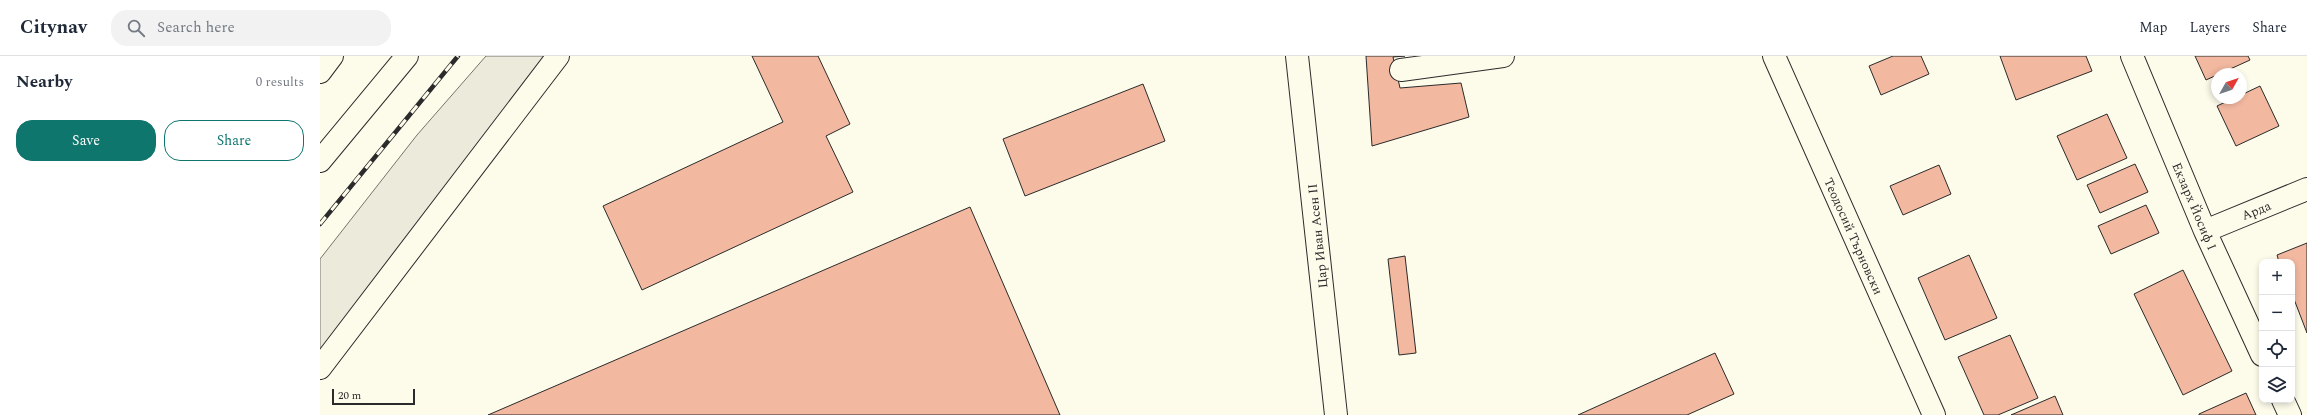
<!DOCTYPE html>
<html lang="en">
<head>
<meta charset="utf-8">
<style>
  :root { --surface:#fff; --page:#f2f2f3; --text:#1f2937; --muted:#747a83; --line:#e0e1e3; --accent:#0f766e }
  body { margin:0; font-family:Spectral,serif; background:var(--page); color:var(--text) }
  .controls { position:absolute; right:12px; bottom:12px; display:grid; overflow:hidden; border-radius:8px; box-shadow:0 2px 6px #0003 }
  .controls button { width:36px; height:36px; display:grid; place-items:center; padding:0; border:0; border-bottom:1px solid var(--line); background:var(--surface); color:var(--text); font:20px sans-serif }
  .compass { position:absolute; left:1891px; top:12px; width:36px; height:36px; border-radius:50%; background:var(--surface); box-shadow:0 2px 6px #0003; rotate:50deg }
  .scale { position:absolute; left:12px; bottom:10px; width:83px; box-sizing:border-box; padding-left:4px; border:2px solid #2b2b2b; border-top:0; font-size:11px; line-height:14px; white-space:nowrap; color:#2b2b2b; -webkit-text-stroke:3px #fdfbea; paint-order:stroke }
  .list { margin:0; padding:0; list-style:none }
  h2 { display:flex; justify-content:space-between; align-items:center; height:52px; margin:0; padding:0 16px; font-size:17px }
  h2 small { font-size:13px; font-weight:400; color:var(--muted) }
  .actions { display:flex; gap:8px; padding:12px 16px }
  .actions a { flex:1; padding:9px 0; border:1px solid var(--accent); border-radius:16px; text-align:center; font-size:14px; color:var(--accent) }
  .actions .main { background:var(--accent); color:#fff }
  .icon { flex:none; width:22px; height:22px; fill:none; stroke:currentColor; stroke-width:2; stroke-linecap:round; stroke-linejoin:round }
  .map { position:relative; flex:none; width:1987px; height:359px; overflow:hidden }
  header { display:flex; align-items:center; gap:24px; box-sizing:border-box; height:56px; padding:0 20px; background:var(--surface); border-bottom:1px solid var(--line) }
  header strong { font-size:19px }
  nav { display:flex; gap:22px; margin-inline-start:auto; font-size:14px }
  .search { width:280px; height:36px; background:var(--page); display:flex; align-items:center; gap:10px; box-sizing:border-box; padding:0 14px; border-radius:16px; color:var(--muted); font-size:15px }
  main { display:flex }
  aside { flex:1; background:var(--surface) }
  .map>svg:first-child { display:block }
  .green { fill:#ecebdb; stroke:#74746e }
  .building { fill:#f2b8a0; stroke:#2b2b2b }
  .lines { fill:none; stroke-linecap:round; stroke-linejoin:round }
  .minor-casing { stroke:#2b2b2b; stroke-width:24 }
  .major-casing { stroke:#2b2b2b; stroke-width:24 }
  .minor { stroke:#fdfbea; stroke-width:22 }
  .major { stroke:#fdfbea; stroke-width:22 }
  .rail-casing { stroke:#2b2b2b; stroke-width:4.5 }
  .rail { stroke:#fdfbea; stroke-width:3; stroke-dasharray:9; stroke-linecap:butt }
  .labels { text-anchor:middle; stroke-width:3; stroke-linejoin:round; paint-order:stroke }
  .street-label { font-size:13px; fill:#2b2b2b; stroke:#fdfbea }
</style>
</head>
<body>
<header>
<strong>Citynav</strong>
<div class="search"><svg class="icon" aria-label="search" viewBox="0 0 24 24"><circle cx="10" cy="10" r="6"/><path d="M15 15l6 6"/></svg>Search here</div>
<nav><a>Map</a><a>Layers</a><a>Share</a></nav>
</header>
<main>
<aside>
<h2>Nearby<small>0 results</small></h2>
<ul class="list">
</ul>
<div class="actions"><a class="main">Save</a><a>Share</a></div>
</aside>
<div class="map">
<svg width="1987" height="359" viewBox="0 0 1987 359">
  <rect width="100%" height="100%" fill="#fdfbea"/>
  <path class="green" d="M166,0h72l-238,312v-109l97,-124z"/>
  <path class="building" d="M432,0h66l32,68 -24,12 27,56 -211,98 -39,-84 180,-84z
    M1046,0h39l-12,1 7,31 61,-5 8,34 -97,29z
    M1573,0h28l8,18 -48,21 -12,-29z
    M1680,0h86l6,15 -76,29z
    M1875,0h53l2,4 -44,20z
    M823,28l22,57 -140,55 -22,-57z
    M1940,30l19,40 -43,20 -19,-40 17,-8h7v-3z
    M1787,58l20,44 -50,22 -20,-44z
    M1815,108l13,28 -48,21 -13,-28z
    M1619,109l12,29 -48,21 -13,-29z
    M1826,149l13,28 -48,21 -13,-28z
    M650,151l90,208h-572z
    M1987,187v90l-15,-39v-32h-13l-2,-7z
    M1649,199l28,63 -52,22 -27,-62z
    M1085,200l11,97 -17,2 -11,-96z
    M1863,214l49,101 -49,24 -49,-101z
    M1690,279l28,63 -40,17h-14l-26,-58z
    M1395,297l19,41 -47,21h-109z
    M1926,337l10,22h-57v-1z
    M1735,340l8,19h-52z"/>
  <g class="lines">
    <defs>
      <path id="minor" d="M1454,0l160,359
        M1812,0l73,175 57,124
        M1081,14l102,-14
        M0,16l12,-16
        M0,105l87,-105
        M1885,175l102,-42
        M0,312l238,-312
        M1963,344l7,15"/>
      <path id="major" d="M977,0l39,359"/>
    </defs>
    <use href="#minor" class="minor-casing"/>
    <use href="#major" class="major-casing"/>
    <use href="#minor" class="minor"/>
    <use href="#major" class="major"/>
    <defs>
      <path id="rail" d="M0,168l138,-168"/>
    </defs>
    <use href="#rail" class="rail-casing"/>
    <use href="#rail" class="rail"/>
  </g>
  <g class="labels">
    <g class="street-label">
      <text transform="translate(1875 150) rotate(67)" y="5">Екзарх Йосиф I</text>
      <text transform="translate(1936 154) rotate(-22)" y="5">Арда</text>
      <text transform="translate(997 180) rotate(-96)" y="5">Цар Иван Асен II</text>
      <text transform="translate(1534 180) rotate(66)" y="5">Теодосий Търновски</text>
    </g>
  </g>
</svg>
<div class="controls">
<button>+</button>
<button>−</button>
<button><svg class="icon" aria-label="locate" viewBox="0 0 24 24"><circle cx="12" cy="12" r="6"/><path d="M12 2v4M12 18v4M2 12h4M18 12h4"/></svg></button>
<button><svg class="icon" aria-label="layers" viewBox="0 0 24 24"><path d="M12 4l9 5-9 5-9-5zM3 14l9 5 9-5"/></svg></button>
</div>
<svg class="compass" viewBox="-18 -18 36 36"><path d="M0-13l5 13h-10z" fill="#e53935"/><path d="M0 13l5-13h-10z" fill="#747a83"/></svg>
<div class="scale">20 m</div>
</div>
</main>
</body>
</html>
